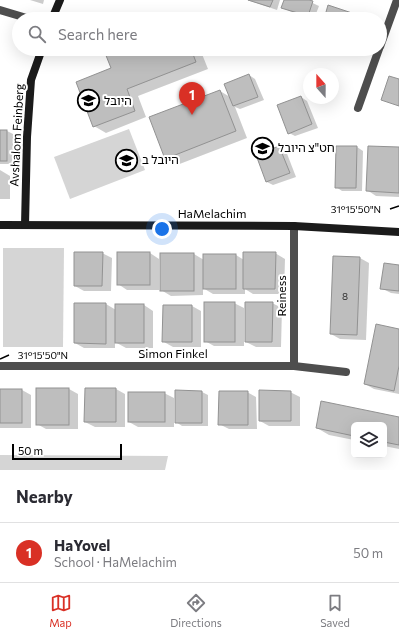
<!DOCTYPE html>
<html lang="en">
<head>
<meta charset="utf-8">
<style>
  :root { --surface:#fff; --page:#f7f7f7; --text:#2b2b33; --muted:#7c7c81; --line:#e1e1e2; --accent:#d93025 }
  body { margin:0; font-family:Commissioner,"Noto Sans Hebrew",sans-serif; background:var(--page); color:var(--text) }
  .controls { position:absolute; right:12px; bottom:12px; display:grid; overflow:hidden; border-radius:6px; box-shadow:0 4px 16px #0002 }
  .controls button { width:36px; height:36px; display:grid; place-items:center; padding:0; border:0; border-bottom:1px solid var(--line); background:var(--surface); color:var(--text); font:20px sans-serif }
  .compass { position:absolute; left:303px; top:68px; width:36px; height:36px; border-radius:50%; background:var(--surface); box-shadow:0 4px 16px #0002; rotate:339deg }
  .scale { position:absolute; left:12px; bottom:10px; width:110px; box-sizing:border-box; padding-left:4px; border:2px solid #000; border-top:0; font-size:11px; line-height:14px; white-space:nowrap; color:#000; -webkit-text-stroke:3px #fff; paint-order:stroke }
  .you { position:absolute; left:162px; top:229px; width:14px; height:14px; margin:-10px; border:3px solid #fff; border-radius:50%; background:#1a73e8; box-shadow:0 0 0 6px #1a73e833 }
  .badge { display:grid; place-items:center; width:26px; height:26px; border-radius:50%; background:var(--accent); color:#fff; font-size:13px; font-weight:700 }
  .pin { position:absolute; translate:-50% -33px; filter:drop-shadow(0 1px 2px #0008) }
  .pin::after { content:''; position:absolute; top:21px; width:14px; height:12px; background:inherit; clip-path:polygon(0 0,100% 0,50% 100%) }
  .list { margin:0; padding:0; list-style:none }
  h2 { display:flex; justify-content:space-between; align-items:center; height:52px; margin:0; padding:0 16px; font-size:17px }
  h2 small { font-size:13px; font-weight:400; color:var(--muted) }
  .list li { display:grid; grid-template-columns:26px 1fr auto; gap:12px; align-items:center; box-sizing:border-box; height:60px; padding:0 16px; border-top:1px solid var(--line) }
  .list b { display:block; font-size:15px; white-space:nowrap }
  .list p { margin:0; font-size:13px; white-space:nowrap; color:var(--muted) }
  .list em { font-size:13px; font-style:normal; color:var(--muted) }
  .icon { flex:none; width:22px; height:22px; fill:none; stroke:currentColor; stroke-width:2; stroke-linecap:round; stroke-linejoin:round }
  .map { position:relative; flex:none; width:399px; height:470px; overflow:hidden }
  .search { position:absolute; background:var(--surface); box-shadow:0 4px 16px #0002; left:12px; right:12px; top:12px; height:44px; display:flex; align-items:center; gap:10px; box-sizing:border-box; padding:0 14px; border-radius:22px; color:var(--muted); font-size:15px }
  .sheet { height:112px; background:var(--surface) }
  nav { display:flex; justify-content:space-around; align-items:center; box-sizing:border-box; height:56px; border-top:1px solid var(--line); background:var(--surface); font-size:11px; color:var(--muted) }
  nav a { display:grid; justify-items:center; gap:2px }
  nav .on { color:var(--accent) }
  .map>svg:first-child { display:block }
  .green { fill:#d5d5d5 }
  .shadow { fill:#0003 }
  .building { fill:#bebebe; stroke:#929292 }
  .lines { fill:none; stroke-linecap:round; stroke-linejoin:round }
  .street { stroke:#4e4e4e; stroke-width:8 }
  .secondary { stroke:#1b1b1b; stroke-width:8 }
  .ticks { fill:none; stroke:#000; stroke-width:1.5 }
  .labels { text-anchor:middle; stroke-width:4; stroke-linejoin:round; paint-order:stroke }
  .number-label { font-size:10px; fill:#303030 }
  .poi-label { font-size:12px; fill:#000; stroke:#fff; text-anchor:start }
  .street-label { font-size:12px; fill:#000; stroke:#fff }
  .ticks-label { font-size:10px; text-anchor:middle; fill:#000; stroke:#fff; stroke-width:4; stroke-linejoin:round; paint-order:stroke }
</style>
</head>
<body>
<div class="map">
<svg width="399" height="470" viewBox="0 0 399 470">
  <rect width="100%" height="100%" fill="#fff"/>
  <!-- green -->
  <g class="green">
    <path d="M129 129 145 170 70 199 54 157Z"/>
    <path d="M3 248H64L63 347H3Z"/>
    <path d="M0 455 168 456 165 470H0Z"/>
  </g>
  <!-- shadow -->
  <g class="shadow">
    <path d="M30 0H44L43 4Z"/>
    <path d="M247 0H280L277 10Z"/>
    <path d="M285 0H306L319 6 314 19 289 11 282 7Z"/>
    <path d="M117 49H200L208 69 138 96 146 117 106 133 94 126 113 69Z"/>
    <path d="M249 75 255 79 264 100 240 109 235 107 247 138 177 165 165 158 220 91 230 97Z"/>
    <path d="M301 97 307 101 318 128 295 136 289 133Z"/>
    <path d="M0 131H7L13 134V164H0Z"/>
    <path d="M279 147 286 151 296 177 273 185 267 182Z"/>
    <path d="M337 147H357L363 151 362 191H342L336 187Z"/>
    <path d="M399 148V197L376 196 367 190Z"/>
    <path d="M0 170 10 176V199H0Z"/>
    <path d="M102 253 112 258 111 291H84L75 286Z"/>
    <path d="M150 253 159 259V290H127L118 284Z"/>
    <path d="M275 253 285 259 284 294H253L245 289V294H213L203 288V295L171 296 161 290 194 254 204 260 236 255 244 260Z"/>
    <path d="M360 258 369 263 366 340 340 339 331 334Z"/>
    <path d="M399 266V294L391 293 381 288Z"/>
    <path d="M234 303 244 308V346H214L205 341Z"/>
    <path d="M272 303 282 308 281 347H256L246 342Z"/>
    <path d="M106 304 116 310V305H144L153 311V348H126L115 342V348H84L75 343Z"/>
    <path d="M164 306H192L201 311V347H173L164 342Z"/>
    <path d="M399 330V394L374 389 365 384Z"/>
    <path d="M69 389 78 394V429H46L37 424Z"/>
    <path d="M116 389 125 394V427H95L85 422Z"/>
    <path d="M0 390H22L31 395V428H0Z"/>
    <path d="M176 391 202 392 208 395V426H182L176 422Z"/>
    <path d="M247 392 256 397 257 429H229L219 424Z"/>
    <path d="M290 392 300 397V426H269L260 421Z"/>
    <path d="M164 393 174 398V427H138L129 422Z"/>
    <path d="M399 418V449L384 446V425H354V440L329 435 317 428Z"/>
  </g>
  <!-- building -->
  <g class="building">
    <path d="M248 0H273L270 7Z"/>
    <path d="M284 0H309L313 1 308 16 281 8Z"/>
    <path d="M328 5 367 18 366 19H324Z"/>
    <path d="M115 49H191L196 62 127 89 135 111 93 127 76 82 111 68 105 53Z"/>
    <path d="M249 74 258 97 233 106 224 84Z"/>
    <path d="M389 76 399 79V106L381 100Z"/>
    <path d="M220 90 236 131 165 159 149 117Z"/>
    <path d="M301 96 312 124 288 134 277 105Z"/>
    <rect x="0" y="130" width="7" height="31"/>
    <path d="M279 146 290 173 266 182 256 155Z"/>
    <path d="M336 146H357L356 188H335Z"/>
    <path d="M368 146 399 147V193L366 191Z"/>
    <path d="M74 252H103L102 286H74Z"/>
    <rect x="117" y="252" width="33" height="33"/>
    <path d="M243 252H276L275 289H243Z"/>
    <rect x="160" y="253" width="34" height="38"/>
    <rect x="203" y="254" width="33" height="35"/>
    <path d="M333 256 360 257 357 335 330 334Z"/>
    <path d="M384 263 399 265V291L380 289Z"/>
    <rect x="204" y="302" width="31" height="40"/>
    <path d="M245 302H273L272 342H245Z"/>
    <path d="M74 303H106V344L74 343Z"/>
    <rect x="115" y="304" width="29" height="39"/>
    <path d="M163 305H192V342H162Z"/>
    <path d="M376 324 399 329V366L394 391 364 384Z"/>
    <rect x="36" y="388" width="33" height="37"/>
    <path d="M85 388H116V422H84Z"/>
    <rect x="0" y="389" width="22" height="34"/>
    <path d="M175 390 202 391V423H175Z"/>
    <path d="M259 390 291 391V421H259Z"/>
    <path d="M219 391H248V425H218Z"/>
    <rect x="128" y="392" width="37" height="30"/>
    <path d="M321 401 399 417V445L384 442V425H354V436L316 428Z"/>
  </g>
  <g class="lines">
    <!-- street -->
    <g class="street">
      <path d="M0 10 30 19"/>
      <path d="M380 47 397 0"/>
      <path d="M358 108 379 49"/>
      <path d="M0 366H294L346 372"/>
      <path d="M294 366V226"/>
    </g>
    <!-- secondary -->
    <g class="secondary">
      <path d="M52 19 60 0"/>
      <path d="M0 225 294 226 399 232"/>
      <path d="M25 225 27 137 31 80 42 49"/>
    </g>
  </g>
  <!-- ticks -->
  <path class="ticks" d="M390 209 399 206M0 359 9 355"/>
  <!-- icons -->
  <defs>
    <symbol id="school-ring" viewBox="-11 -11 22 22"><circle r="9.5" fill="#fff" stroke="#000" stroke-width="1.5"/><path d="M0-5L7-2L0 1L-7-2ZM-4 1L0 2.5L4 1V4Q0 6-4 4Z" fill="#000"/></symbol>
  </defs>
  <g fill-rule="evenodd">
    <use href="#school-ring" x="76" y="88" width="25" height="25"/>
    <use href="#school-ring" x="250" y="136" width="25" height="25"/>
    <use href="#school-ring" x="114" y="148" width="25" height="25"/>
  </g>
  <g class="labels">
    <!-- number labels -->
    <g class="number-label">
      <text x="345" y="300">8</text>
    </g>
    <!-- poi labels -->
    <g class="poi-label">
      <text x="104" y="105">היובל</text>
      <text x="278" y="152">חט"צ היובל</text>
      <text x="142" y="164">היובל ב</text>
    </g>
    <!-- street labels -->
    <g class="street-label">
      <text transform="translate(17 135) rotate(-87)" y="4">Avshalom Feinberg</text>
      <text x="212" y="218">HaMelachim</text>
      <text transform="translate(282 296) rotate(-90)" y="4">Reiness</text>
      <text x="173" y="358">Simon Finkel</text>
    </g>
  </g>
  <g class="ticks-label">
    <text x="356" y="213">31°15'50"N</text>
    <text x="43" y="359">31°15'50"N</text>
  </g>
</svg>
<div class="controls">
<button><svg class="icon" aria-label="layers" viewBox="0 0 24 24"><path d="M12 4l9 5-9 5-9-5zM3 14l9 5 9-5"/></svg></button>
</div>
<svg class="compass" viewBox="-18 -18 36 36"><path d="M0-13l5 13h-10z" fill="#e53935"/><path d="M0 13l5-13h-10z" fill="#7c7c81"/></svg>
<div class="scale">50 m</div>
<div class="you"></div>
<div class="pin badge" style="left:192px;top:115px">1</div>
<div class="search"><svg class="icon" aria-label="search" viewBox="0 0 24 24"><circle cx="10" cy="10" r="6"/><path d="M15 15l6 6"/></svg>Search here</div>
</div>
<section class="sheet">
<h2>Nearby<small></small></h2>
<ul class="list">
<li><span class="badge">1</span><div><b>HaYovel</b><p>School · HaMelachim</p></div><em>50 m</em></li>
</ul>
</section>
<nav>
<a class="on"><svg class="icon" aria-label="map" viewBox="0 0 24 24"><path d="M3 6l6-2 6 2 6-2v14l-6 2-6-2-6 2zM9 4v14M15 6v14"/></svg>Map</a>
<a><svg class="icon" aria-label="directions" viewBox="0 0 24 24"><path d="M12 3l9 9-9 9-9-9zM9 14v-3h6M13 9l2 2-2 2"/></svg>Directions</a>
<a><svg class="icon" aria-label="saved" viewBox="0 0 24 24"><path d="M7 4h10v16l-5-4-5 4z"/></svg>Saved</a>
</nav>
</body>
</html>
